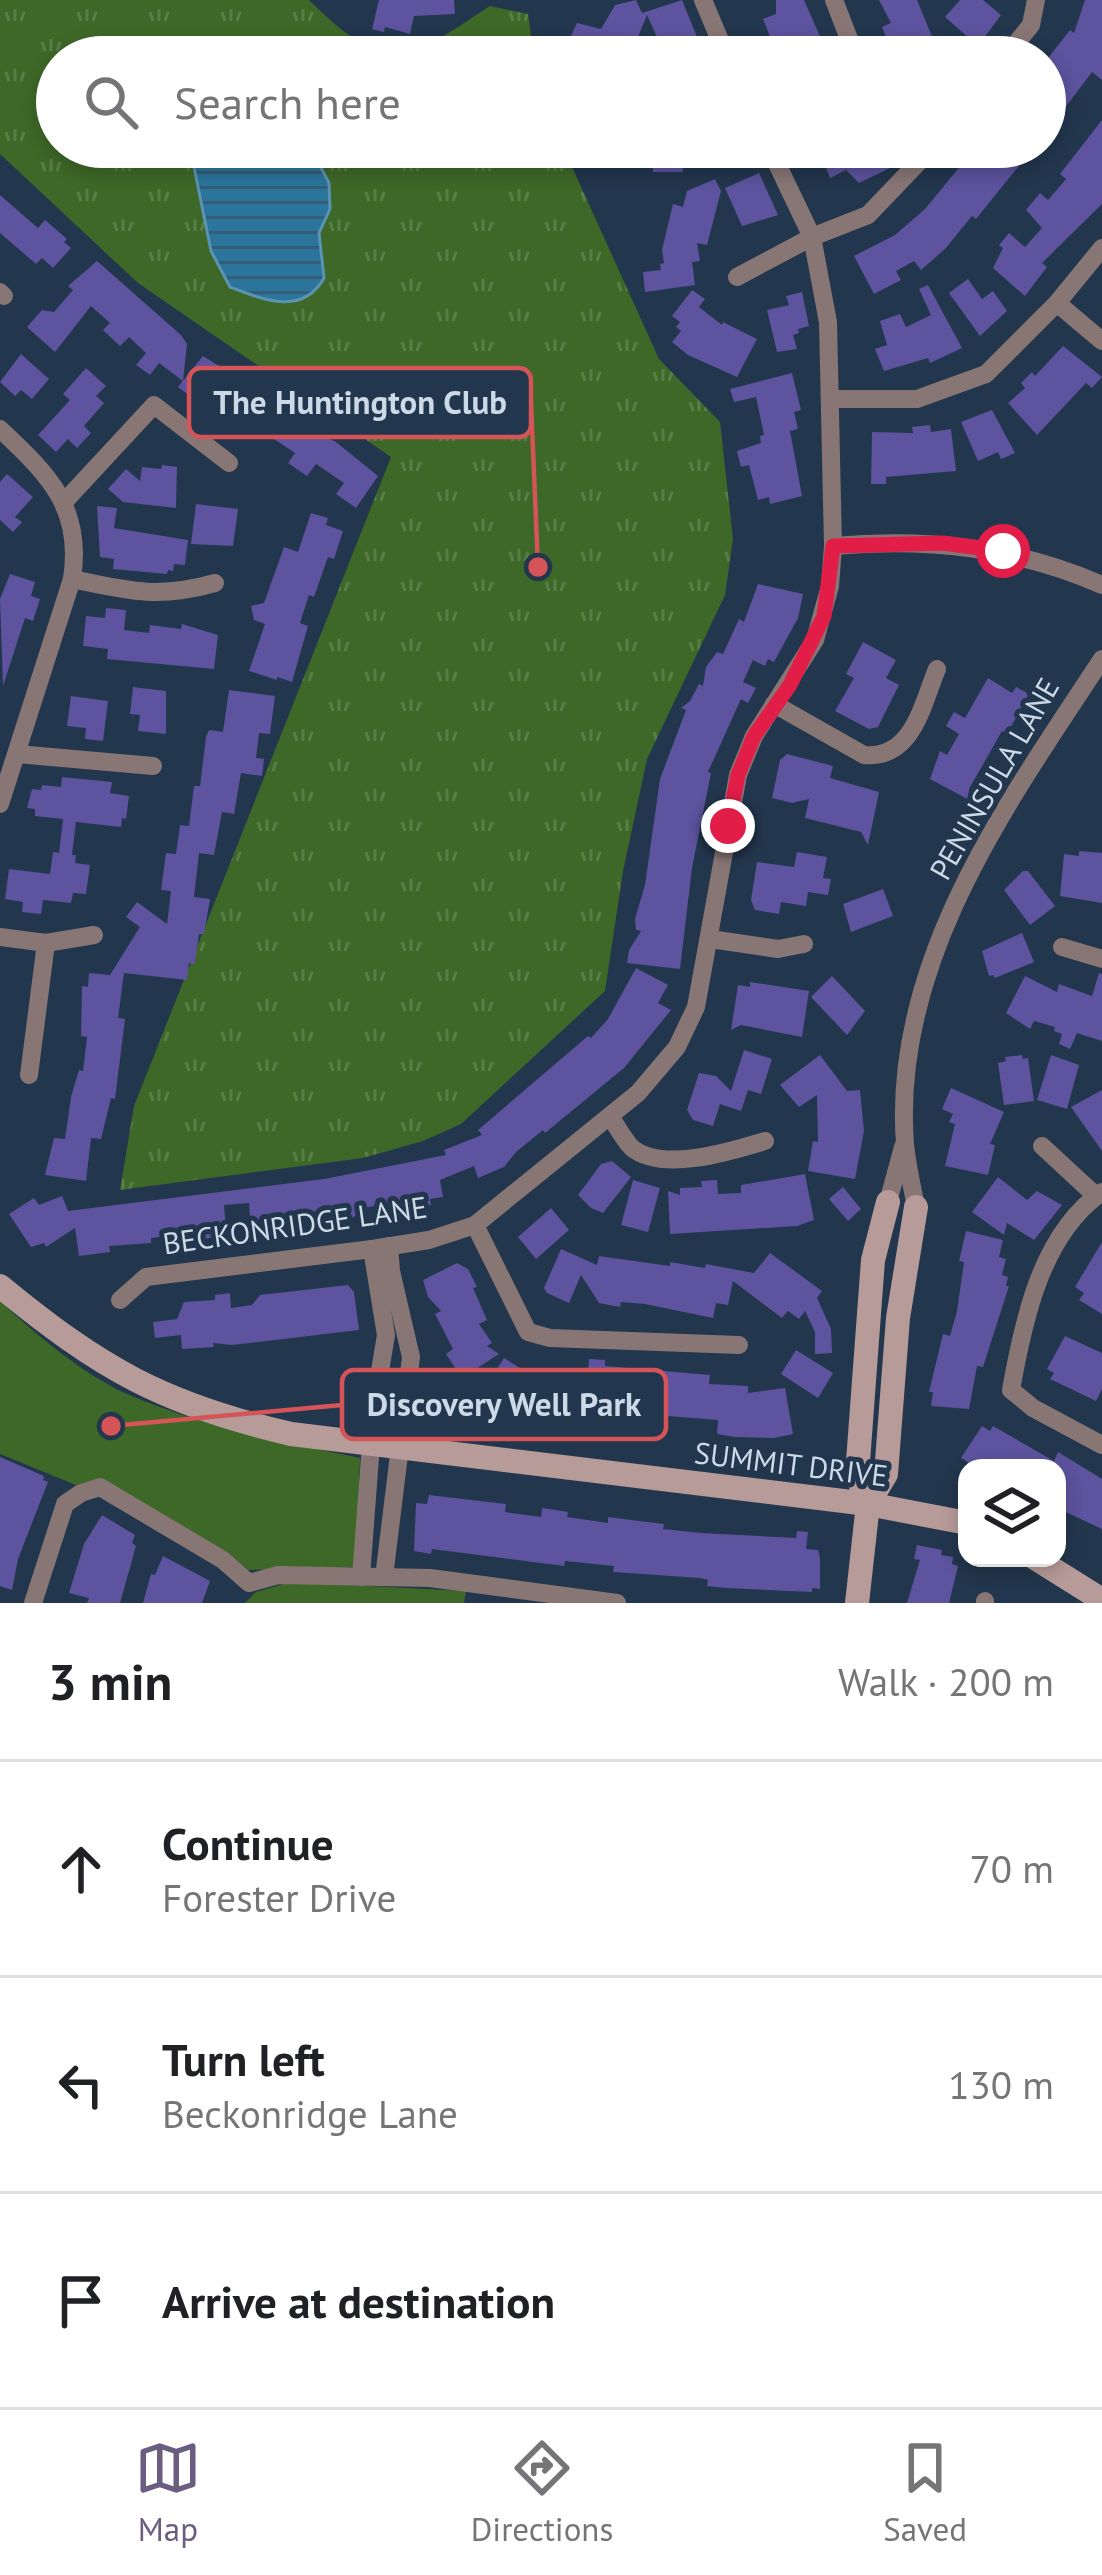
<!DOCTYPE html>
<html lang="en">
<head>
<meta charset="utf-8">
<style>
  :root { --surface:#fff; --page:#f6f6f6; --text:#202124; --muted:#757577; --line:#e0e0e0; --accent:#6a5d80 }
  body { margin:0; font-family:"PT Sans",sans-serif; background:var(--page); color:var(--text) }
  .controls { position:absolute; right:36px; bottom:36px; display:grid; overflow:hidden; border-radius:24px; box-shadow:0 6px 18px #0003 }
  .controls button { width:108px; height:108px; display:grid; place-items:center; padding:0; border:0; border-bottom:3px solid var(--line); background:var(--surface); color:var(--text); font:60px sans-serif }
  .stop { position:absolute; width:36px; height:36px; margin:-27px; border:9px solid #e11d48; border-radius:50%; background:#fff }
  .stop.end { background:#e11d48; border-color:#fff; box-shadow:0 3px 12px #0008 }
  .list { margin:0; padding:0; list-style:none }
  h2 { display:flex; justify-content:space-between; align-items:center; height:156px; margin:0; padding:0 48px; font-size:51px }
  h2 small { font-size:39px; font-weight:400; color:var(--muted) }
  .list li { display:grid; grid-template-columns:78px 1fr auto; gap:36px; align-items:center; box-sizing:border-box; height:216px; padding:0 48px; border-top:3px solid var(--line) }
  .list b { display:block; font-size:45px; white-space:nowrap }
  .list p { margin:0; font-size:39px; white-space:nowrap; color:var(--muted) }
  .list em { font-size:39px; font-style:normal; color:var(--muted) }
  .icon { flex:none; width:66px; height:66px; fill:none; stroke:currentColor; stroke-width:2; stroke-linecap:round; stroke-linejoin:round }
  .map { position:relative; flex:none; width:1102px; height:1603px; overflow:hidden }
  .search { position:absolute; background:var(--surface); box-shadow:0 6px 18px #0003; left:36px; right:36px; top:36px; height:132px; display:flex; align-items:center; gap:30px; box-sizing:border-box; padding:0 42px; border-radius:66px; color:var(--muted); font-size:45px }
  .sheet { height:804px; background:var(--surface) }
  nav { display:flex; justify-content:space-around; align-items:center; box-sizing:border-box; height:168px; border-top:3px solid var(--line); background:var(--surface); font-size:33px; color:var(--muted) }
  nav a { display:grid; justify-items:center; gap:6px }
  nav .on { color:var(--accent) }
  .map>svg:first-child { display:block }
  .grass { fill:url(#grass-tufts) }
  .park { fill:#3e6828 }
  .water { fill:url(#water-rules); stroke:#5b93b2; stroke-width:3 }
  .building { fill:#5d539e }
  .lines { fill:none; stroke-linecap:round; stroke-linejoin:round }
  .street { stroke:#887675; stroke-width:18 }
  .secondary { stroke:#b79b99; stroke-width:24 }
  .route { stroke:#e11d48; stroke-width:15 }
  .labels { text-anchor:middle; stroke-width:10; stroke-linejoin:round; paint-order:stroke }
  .street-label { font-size:30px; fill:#ccd9e7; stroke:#22364d }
  .leader { fill:none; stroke:#d45458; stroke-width:4.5 }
  .callout-dot { fill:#d45458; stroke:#22364d; stroke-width:4.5 }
  .callout { fill:#22364d; stroke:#d45458; stroke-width:4.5 }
  .callout-label { font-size:33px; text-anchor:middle; font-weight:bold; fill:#ccd9e7 }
</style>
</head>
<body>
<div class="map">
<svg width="1102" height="1603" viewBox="0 0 1102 1603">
  <defs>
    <pattern id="grass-tufts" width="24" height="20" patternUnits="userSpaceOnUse" patternTransform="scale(3)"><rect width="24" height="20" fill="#3e6828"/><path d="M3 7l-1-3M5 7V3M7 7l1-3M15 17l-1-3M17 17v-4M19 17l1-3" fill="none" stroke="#597d47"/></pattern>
    <pattern id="water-rules" width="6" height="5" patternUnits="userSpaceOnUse" patternTransform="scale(3)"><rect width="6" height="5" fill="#2b759c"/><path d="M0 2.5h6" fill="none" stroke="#335e75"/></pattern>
  </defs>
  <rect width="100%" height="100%" fill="#22364d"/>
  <!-- grass -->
  <path class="grass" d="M0 0H309C388 78 405 62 490 6L528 14 534 57H57V147H563L659 359 720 422 733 539 725 595 647 759 623 871 605 991 461 1124 423 1141 363 1158 120 1190 134 1106 391 457 138 283 0 154Z"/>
  <!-- park -->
  <g class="park">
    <path d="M0 1301C34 1333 84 1375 127 1394 202 1426 281 1442 360 1458L356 1567 248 1570 230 1554 102 1478 76 1485 0 1454Z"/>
    <path d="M290 1582 466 1591 464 1603H245L256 1592Z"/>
  </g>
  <!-- water -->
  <path class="water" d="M190 147H310L329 183 330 209 319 233 324 278C303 316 264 300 230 287L211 251Z"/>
  <!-- building -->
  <g class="building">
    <path d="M379 0H454L455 14 414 16 410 34 385 27 384 32 372 29Z"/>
    <path d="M636 0 642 13 682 0 697 37 672 48 670 43 661 46 647 15 635 44 628 41 620 57 570 38 577 23 601 29 615 5Z"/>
    <path d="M776 0H804L829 57H786L784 51 777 54 763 19 776 14Z"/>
    <path d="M879 0H917L936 46 951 57 893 54 882 27 891 23Z"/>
    <path d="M960 0H983L1001 15 978 46 945 17Z"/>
    <path d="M1085 0H1102V80L1092 72 1055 121 1045 113V62L1070 30 1074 33Z"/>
    <path d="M1102 120V204L1042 263 1047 267 1025 296 993 268 1003 248 999 245 1009 233 1025 247 1042 228 1026 210 1040 193 1048 200 1066 179 1060 174Z"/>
    <path d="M652 147H739L740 148 706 161H682L683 172H653Z"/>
    <path d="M818 147H869L874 158 883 154 890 168 859 183 846 170 830 178Z"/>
    <path d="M976 147H1029L1019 160 1022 162 976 219 972 216 945 249 921 270 914 261 896 271 901 280 874 294 854 256 895 235 925 209Z"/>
    <path d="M759 173 778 215 742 226 725 188Z"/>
    <path d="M715 179 721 191 707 245 697 243 700 261 692 262 695 285 645 292 643 272 661 270 660 264 664 263 662 250 673 204 683 207 687 191Z"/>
    <path d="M0 195 38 228 45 220 67 239 64 242 71 248 53 268 42 258 36 264 0 233Z"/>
    <path d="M97 261 181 335 187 344 183 381 159 363 150 375 136 365 146 353 129 337 120 346 103 330 110 323 91 306 55 352 27 327 42 310 54 312 73 290 68 286Z"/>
    <path d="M968 279 982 299 993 291 1007 311 980 336 949 293Z"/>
    <path d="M928 285 962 348 930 363 928 358 884 371 875 349 887 345 880 321 900 314 906 327 931 315 919 289Z"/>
    <path d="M692 290 705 299 699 307 722 325 723 322 757 339 737 377 688 355 672 342 681 331 676 327 680 322 672 316Z"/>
    <path d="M802 292 809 326 798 329 799 333 793 335 797 349 777 352 767 310 789 305 786 296Z"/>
    <path d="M1063 346 1102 377 1092 388 1086 383 1037 435 1008 403 1025 388 1021 383 1032 372 1035 376Z"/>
    <path d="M21 354 49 379 32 399 21 390 15 396 0 382Z"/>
    <path d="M203 356 227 371 231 400 245 380 284 406 288 400 314 418 307 428 336 442 378 476 356 508 336 494 344 483 316 464 307 476 288 463 295 453 256 427 251 435 233 423 239 413 218 399 215 402 207 396 202 403 197 401 178 387Z"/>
    <path d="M86 368 106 386 96 396 104 403 84 426 91 433 77 448 68 439 56 452 38 435 70 400 63 394Z"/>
    <path d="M792 373 801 410 794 412 798 429 790 431 802 496 770 504 769 497 758 500 749 465 741 467 737 451 761 443 760 436 764 435 756 397 734 402 730 389Z"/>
    <path d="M992 410 1015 453 1001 459 998 452 978 461 961 422Z"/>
    <path d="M930 425 931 432 951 429 956 471 886 477V484H871L872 432 913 433 912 427Z"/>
    <path d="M162 465 177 467 176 508 123 502 108 489 126 469 140 481 142 467 161 469Z"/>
    <path d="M7 474 33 497 15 517 22 522 13 532 0 520V482Z"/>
    <path d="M196 504 238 509 233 546 191 544Z"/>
    <path d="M97 506 117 508 114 528 188 540 185 565 174 564 173 571 168 570 167 574 113 569 114 559 100 557Z"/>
    <path d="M311 513 328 518 326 525 343 531 334 559 328 557 314 597 309 595 300 623 308 626 292 682 277 677V680L249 671 265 624 254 620 251 606 264 603 284 547 298 552Z"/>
    <path d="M10 574 35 582 31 596 40 599 33 621 25 618 3 686 0 599Z"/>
    <path d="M758 584 803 594 798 618 774 662 768 659 765 666 753 660 743 682 756 688 748 703 741 699 708 772 711 773 692 868 680 969 627 963 629 950 641 931 636 930 635 919 645 885 660 779 686 710 681 708 690 701 699 684 703 686 706 667 717 652 723 654 739 619 744 622Z"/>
    <path d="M106 608 126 610 124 630 149 633 150 625 181 629 182 624 218 635 214 669 107 659 108 649 83 646 86 616 105 618Z"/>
    <path d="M863 642 896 660 886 678 899 685 878 727 869 729 835 711 854 678 846 674Z"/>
    <path d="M988 678 1012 693 1016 687 1029 694 1007 734 1002 731 969 789 971 801 930 779 940 751 947 755 959 734 946 726 954 712 965 718Z"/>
    <path d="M133 687 166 691V734L138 731 140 715 130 714Z"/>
    <path d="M229 690 275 696 270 734 259 733 256 758 264 759 262 776 241 773 234 814 222 812 214 855 199 853 194 897 210 899 204 934H199L195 964 189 963 187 980 124 973 118 1018 125 1019 115 1099 111 1098 101 1139 91 1138 86 1181 45 1175 54 1138 65 1139 71 1097 79 1070 83 1071 87 1037 81 1036 82 986 88 987 89 973 110 975 140 927 126 917 137 902 167 924 171 891 161 890 166 853 176 854 180 825 189 826 194 786H200L206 737 209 730 223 732Z"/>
    <path d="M71 696 108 701 103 741 85 739 86 728 67 726Z"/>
    <path d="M787 754 833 766 830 778 879 792 868 845 861 832 805 818 809 799 792 803 772 798 780 760Z"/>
    <path d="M62 777 112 782 110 793 129 796 126 819 122 818 121 827 76 822 72 855H76L75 863 90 865 86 894 73 893 71 903 43 900 41 914 22 912 23 902 5 899 9 869 50 874 53 852 59 853 63 819 35 816V809L27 808 32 789 41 790 42 785 61 787Z"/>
    <path d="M1079 851 1102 853V903L1060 896 1064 854 1079 856Z"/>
    <path d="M797 852 827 857 823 878 831 879 828 895 808 892 806 906 781 902 779 914 755 910 751 900 757 862 794 867Z"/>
    <path d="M1023 871H1028L1055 906 1030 925 1004 890Z"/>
    <path d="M883 889 893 916 851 932 843 904Z"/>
    <path d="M1022 933 1034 962 995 978 993 975 989 976 982 951Z"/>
    <path d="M636 968 668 985 658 1003 671 1010 624 1068 545 1133 543 1130 516 1152 504 1167 478 1178 474 1166 440 1180 443 1197 430 1199 431 1205 410 1208 412 1216 394 1220 390 1203 364 1208 365 1212 346 1220 323 1224 324 1232 308 1234 305 1219 279 1223V1230L251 1231 249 1203 224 1205 226 1230 216 1231 217 1237 194 1240 195 1246 177 1248 176 1235 151 1238V1243L109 1246 110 1252 79 1256 75 1228 46 1247 44 1243 31 1247 9 1214 34 1198 39 1205 62 1196 68 1211 324 1179 446 1155 444 1150 482 1135 478 1130 588 1036 591 1038 608 1019Z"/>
    <path d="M1099 973 1102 974V1041L1077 1033 1070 1049 1059 1044 1062 1034 1054 1031 1055 1027 1034 1021 1030 1029 1006 1013 1025 976 1057 992 1059 984 1092 996Z"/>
    <path d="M832 976 865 1011 847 1035 811 997Z"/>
    <path d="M750 982 809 991 802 1037 741 1025 731 1030 738 985 750 987Z"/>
    <path d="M744 1050 772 1059 761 1094 748 1090 741 1111 720 1104 713 1126 693 1120 687 1110 699 1073 716 1076 731 1091Z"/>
    <path d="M820 1055 847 1091 860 1090 864 1131 855 1179 808 1171 813 1141 818 1142 817 1095 799 1107 780 1085Z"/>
    <path d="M1022 1055 1023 1059 1028 1058 1034 1101 1004 1105 998 1063 1006 1061 1005 1057Z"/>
    <path d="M1051 1055 1079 1065 1067 1109 1037 1100Z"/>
    <path d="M951 1088 1004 1112 990 1144 995 1145 988 1175 945 1166 955 1124 949 1122 953 1114 942 1109Z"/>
    <path d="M1102 1090V1151L1071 1107Z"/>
    <path d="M612 1161 631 1177 603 1213 591 1208 578 1195 601 1164Z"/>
    <path d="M805 1174 814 1220 797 1226 670 1234 668 1191 680 1195V1188L702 1187 701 1181 717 1180 718 1194 741 1193V1185Z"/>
    <path d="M998 1177 1027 1200 1037 1191 1062 1205 1034 1240 1007 1223 1004 1235 972 1212Z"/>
    <path d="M633 1180 660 1188 648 1232 621 1225Z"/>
    <path d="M843 1187 861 1209 848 1221 829 1199Z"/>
    <path d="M551 1208 569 1230 536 1259 518 1237Z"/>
    <path d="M966 1231 1003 1240 999 1257 1006 1259 1002 1275 1008 1277 1006 1286H1009L983 1367 977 1366 969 1409 931 1406 933 1392H929L943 1334 950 1336 957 1311 964 1262 959 1261Z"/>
    <path d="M1102 1242V1314L1079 1300 1084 1293 1075 1287Z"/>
    <path d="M561 1249 597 1265 599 1256 670 1266V1262L705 1268 706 1264 754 1273 770 1253 822 1291 817 1298 831 1329 832 1353 815 1354V1332L805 1311 799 1319 788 1311 782 1318 733 1281 728 1305 716 1303 713 1318 645 1304 621 1302 620 1307 599 1303 581 1275 569 1303 547 1293 544 1288Z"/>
    <path d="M457 1263 468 1269 477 1287 473 1288 487 1320 479 1324 492 1343 487 1346 499 1354 462 1378 446 1354 453 1349 435 1314 441 1311 428 1297 423 1280Z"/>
    <path d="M348 1285 354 1292 359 1330 232 1345 213 1343 214 1347 182 1349 181 1335 155 1338 153 1322 177 1319 184 1302 215 1300V1295L230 1293 231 1308 252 1305 260 1295Z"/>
    <path d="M1065 1336 1102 1353V1389L1096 1401 1050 1379 1054 1373 1047 1369Z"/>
    <path d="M796 1350 833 1373 818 1398 781 1374Z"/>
    <path d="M504 1358 526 1372 588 1374 589 1359 605 1360V1366L710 1375 709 1384 748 1386V1393L785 1388 793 1434 774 1438 735 1437 717 1434 718 1420 618 1412 613 1415 610 1412 563 1408 562 1417 542 1415 533 1421 536 1390 508 1406 504 1413 479 1396Z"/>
    <path d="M982 1426 990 1431 993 1426 1054 1461 1058 1452 1102 1479V1529L1057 1508V1468H965L968 1462 961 1458Z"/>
    <path d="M0 1457 44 1476 43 1480 48 1482 18 1559 12 1590 0 1586Z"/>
    <path d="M429 1495 506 1504 505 1512 541 1517 542 1508 568 1512 567 1517 608 1523V1517L639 1521 664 1524 663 1529 701 1533 796 1538 797 1531 808 1532 806 1549 818 1550 820 1558V1589L812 1588V1592L726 1588 707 1586 708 1580 700 1578 613 1572 614 1566 565 1561 564 1566 432 1549 431 1554 414 1551 416 1503 427 1504Z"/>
    <path d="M102 1515 135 1535 132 1543 136 1546 120 1603H87L89 1598 69 1593 84 1544Z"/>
    <path d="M917 1545 942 1550 941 1555 953 1557 952 1564 958 1566 949 1603H907L920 1560 914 1559Z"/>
    <path d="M163 1556 210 1581 202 1603H143L151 1574 155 1575Z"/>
  </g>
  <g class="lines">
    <!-- street -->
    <g class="street">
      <path d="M703 0 727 57"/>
      <path d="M834 0 856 57"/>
      <path d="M1005 57 1031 25 1036 0"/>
      <path d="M737 277 812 237 868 215 933 147"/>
      <path d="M0 292 4 296"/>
      <path d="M1057 303 1102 341"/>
      <path d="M830 399H917L986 374 1057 303 1102 248"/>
      <path d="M0 429C49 475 83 508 72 579L0 804"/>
      <path d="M65 501 154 405 229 463"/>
      <path d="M833 546C928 538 1015 547 1102 585"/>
      <path d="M72 579C129 591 158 599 215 583"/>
      <path d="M774 704 864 755C913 759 922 705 937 669"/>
      <path d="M17 754 153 766"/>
      <path d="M0 937 46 943 94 935"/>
      <path d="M710 939 778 949 804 944"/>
      <path d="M1062 947 1102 959"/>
      <path d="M29 1075 46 943"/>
      <path d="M610 1116C616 1125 624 1140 632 1148 663 1173 732 1151 765 1141"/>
      <path d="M1042 1146 1096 1196"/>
      <path d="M1102 1192C1041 1234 1023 1322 1011 1390L1033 1408 1102 1445"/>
      <path d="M888 1202 903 1147"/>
      <path d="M916 1207C912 1186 907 1165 905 1144 891 962 1008 802 1102 659"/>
      <path d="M475 1225 528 1332 550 1338 739 1345"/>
      <path d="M120 1300 146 1277 372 1249 429 1240 475 1225 638 1093 677 1047 696 1007 738 775 754 736 815 640 830 586 833 546 828 322 812 237 769 147"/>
      <path d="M361 1577 371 1444 382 1388 380 1371 386 1335 372 1249"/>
      <path d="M384 1577 411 1357 391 1271 389 1246"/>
      <path d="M33 1603 65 1504 81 1493 100 1487 223 1560 249 1583 278 1575 430 1578 617 1603"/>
      <path d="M985 1603V1601"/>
    </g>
    <!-- secondary -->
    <g class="secondary">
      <path d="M0 1286C101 1369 163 1404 291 1434L868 1504 967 1523"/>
      <path d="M868 1504 857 1475 873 1260 888 1202"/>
      <path d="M1035 1558 1102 1600"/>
      <path d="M857 1603 868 1504 886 1474 898 1318 916 1207"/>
    </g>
  </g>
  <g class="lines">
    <!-- route -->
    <path class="route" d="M728 826 738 775 754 736 790 685 824 616 833 546 943 543 1003 551"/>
  </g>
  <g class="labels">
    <!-- street labels -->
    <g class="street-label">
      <text transform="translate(995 779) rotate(-60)" y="10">PENINSULA LANE</text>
      <text transform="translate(295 1226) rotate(-8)" y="10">BECKONRIDGE LANE</text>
      <text transform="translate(791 1465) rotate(7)" y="10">SUMMIT DRIVE</text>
    </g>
  </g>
  <!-- callouts -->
  <path class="leader" d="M538 567L531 403M111 1426L342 1405"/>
  <g class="callout-dot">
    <circle cx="538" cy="567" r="12"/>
    <circle cx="111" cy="1426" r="12"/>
  </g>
  <g class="callout">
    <rect x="189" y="368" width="342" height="69" rx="12"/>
    <rect x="342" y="1370" width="324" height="69" rx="12"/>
  </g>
  <g class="callout-label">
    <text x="360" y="414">The Huntington Club</text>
    <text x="504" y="1416">Discovery Well Park</text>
  </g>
</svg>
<div class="controls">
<button><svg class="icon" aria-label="layers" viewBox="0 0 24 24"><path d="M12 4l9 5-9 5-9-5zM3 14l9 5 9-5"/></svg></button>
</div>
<div class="stop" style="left:1003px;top:551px"></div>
<div class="stop end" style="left:728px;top:826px"></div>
<div class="search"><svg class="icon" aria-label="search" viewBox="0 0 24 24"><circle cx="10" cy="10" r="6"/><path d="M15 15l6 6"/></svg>Search here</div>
</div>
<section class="sheet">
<h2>3 min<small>Walk · 200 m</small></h2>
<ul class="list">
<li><svg class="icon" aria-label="ahead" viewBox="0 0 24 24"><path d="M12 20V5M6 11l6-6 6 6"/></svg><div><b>Continue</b><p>Forester Drive</p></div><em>70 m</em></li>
<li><svg class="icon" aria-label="left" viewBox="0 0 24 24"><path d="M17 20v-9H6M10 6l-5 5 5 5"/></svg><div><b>Turn left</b><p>Beckonridge Lane</p></div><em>130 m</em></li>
<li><svg class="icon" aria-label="arrive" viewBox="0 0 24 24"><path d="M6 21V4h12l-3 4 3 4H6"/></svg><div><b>Arrive at destination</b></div></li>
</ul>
</section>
<nav>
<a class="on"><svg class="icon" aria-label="map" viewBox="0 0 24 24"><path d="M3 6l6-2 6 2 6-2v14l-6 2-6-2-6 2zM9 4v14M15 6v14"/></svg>Map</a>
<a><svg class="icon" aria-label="directions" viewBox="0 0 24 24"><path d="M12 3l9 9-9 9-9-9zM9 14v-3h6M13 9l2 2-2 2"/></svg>Directions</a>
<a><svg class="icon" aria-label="saved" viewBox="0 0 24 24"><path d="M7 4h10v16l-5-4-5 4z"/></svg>Saved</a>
</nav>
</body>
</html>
